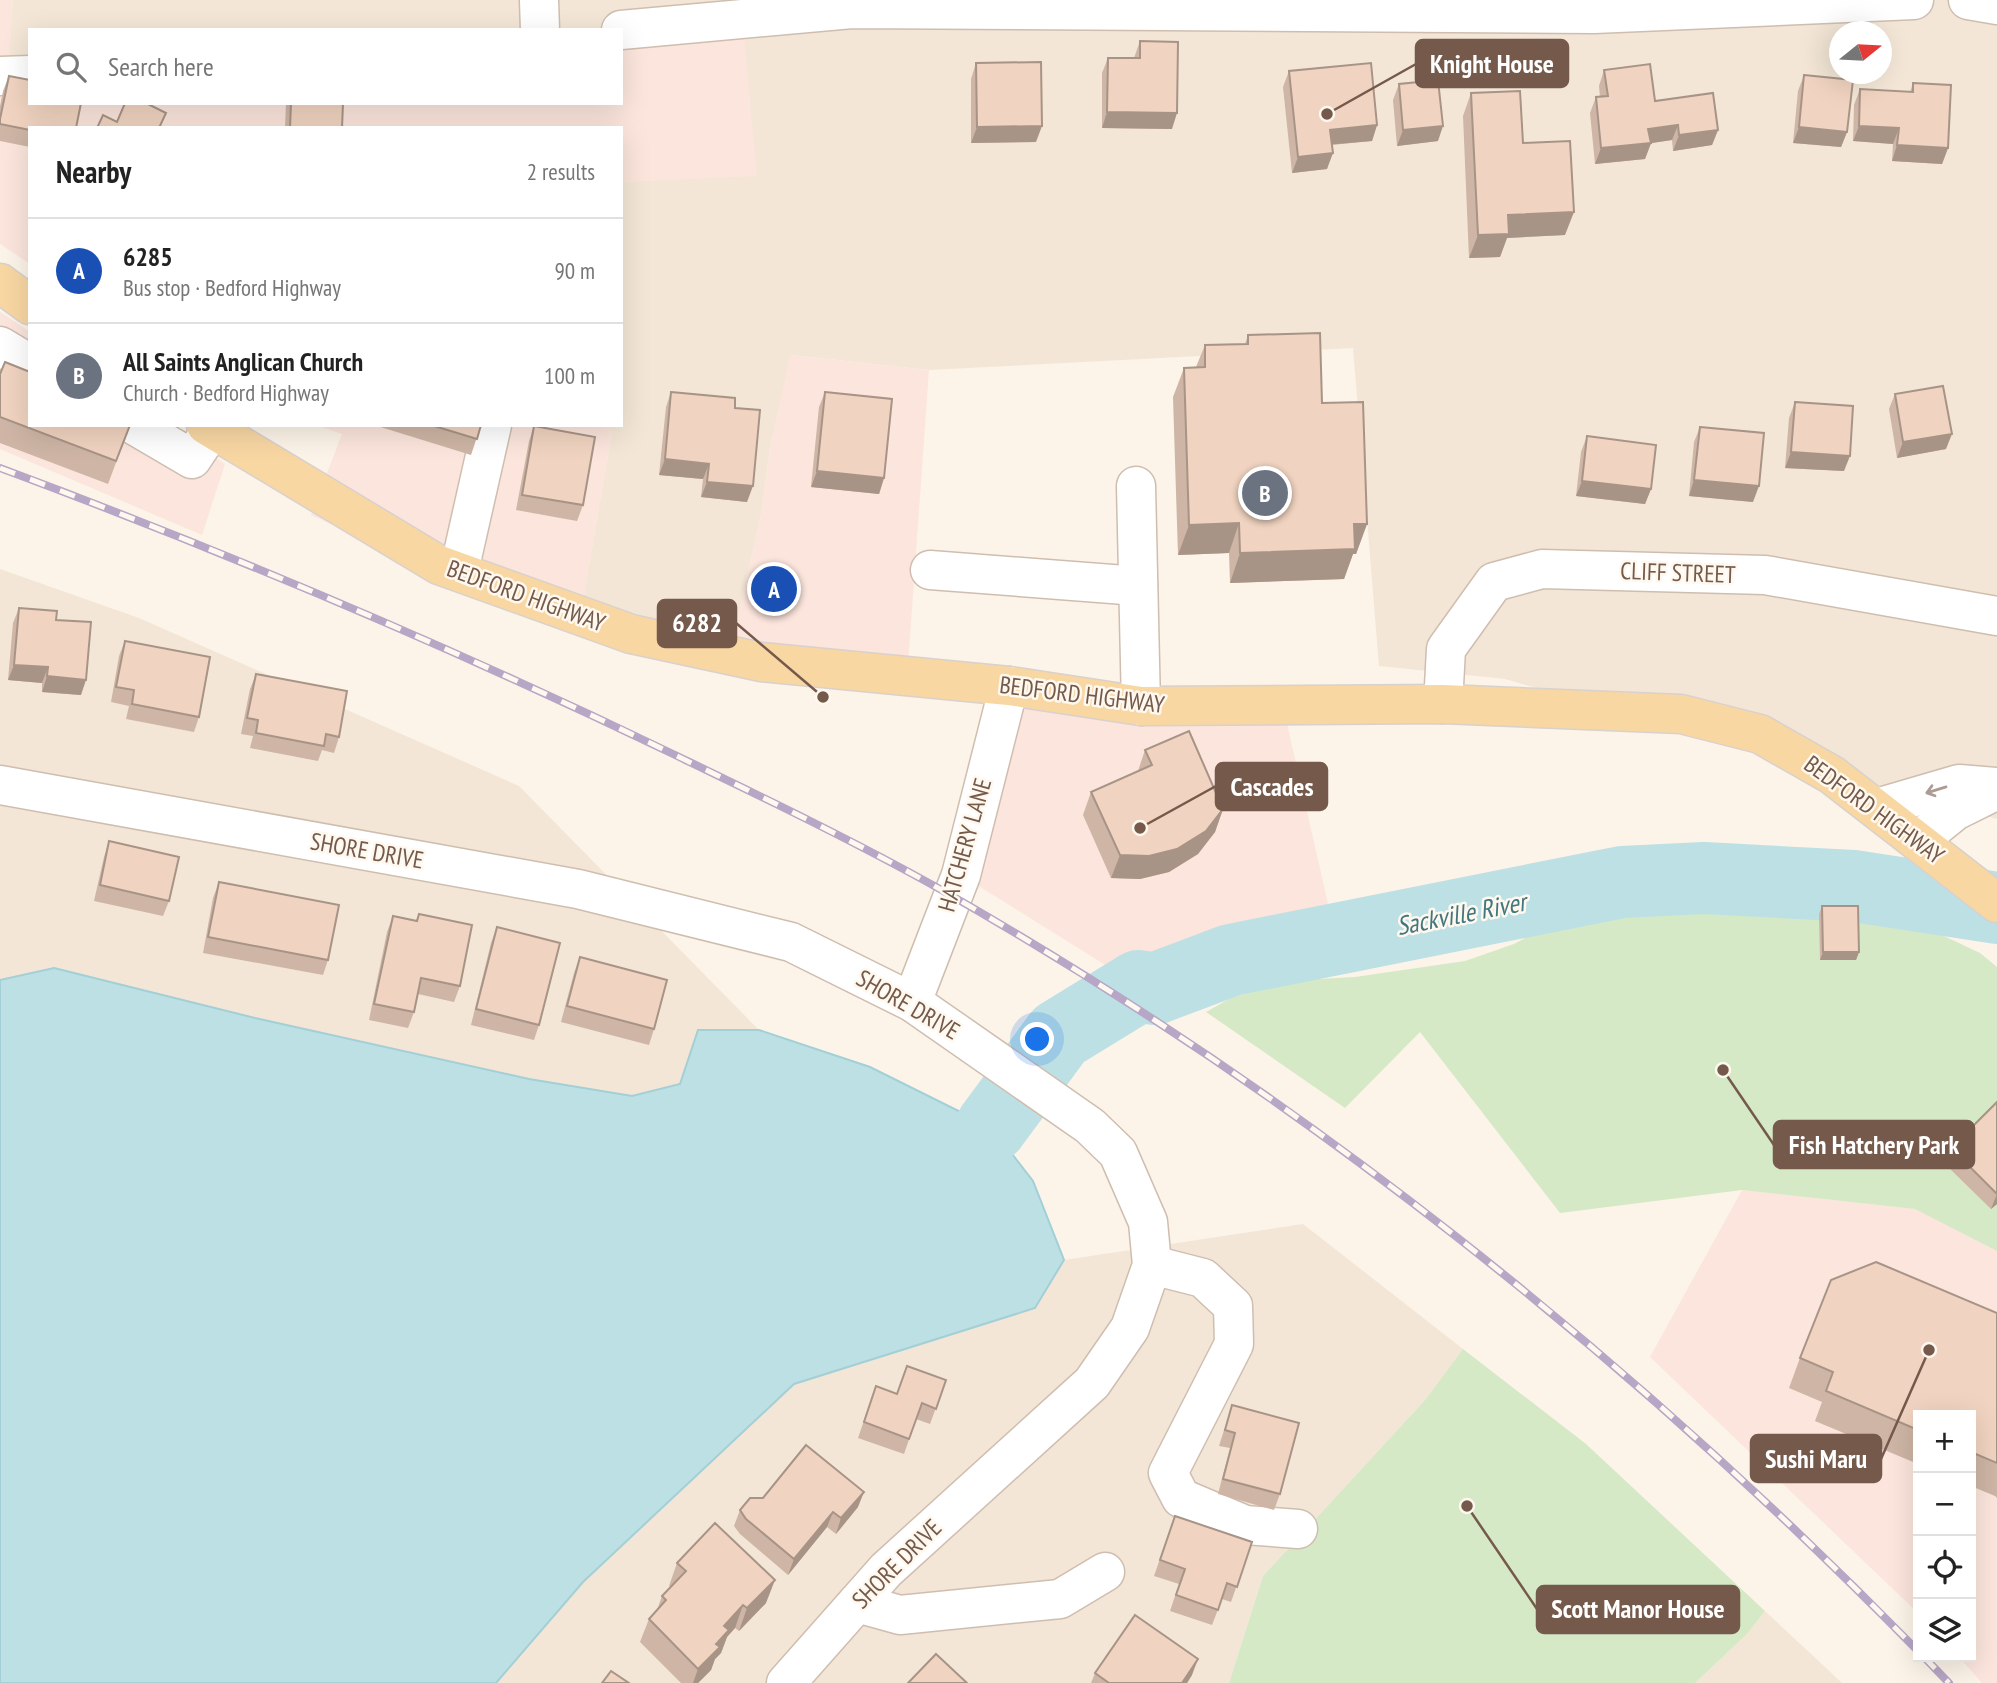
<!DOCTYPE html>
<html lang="en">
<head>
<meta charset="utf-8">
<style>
  :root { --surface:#fff; --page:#f2f2f2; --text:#222; --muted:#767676; --line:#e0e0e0; --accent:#e17052 }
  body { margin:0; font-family:"PT Sans Narrow",sans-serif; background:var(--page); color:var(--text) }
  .controls { position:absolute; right:21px; bottom:21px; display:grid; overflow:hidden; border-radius:0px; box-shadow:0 7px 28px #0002 }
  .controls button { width:63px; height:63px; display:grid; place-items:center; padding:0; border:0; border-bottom:2px solid var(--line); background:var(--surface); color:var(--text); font:35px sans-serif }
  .compass { position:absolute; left:1829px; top:21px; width:63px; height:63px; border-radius:50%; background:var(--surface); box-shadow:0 7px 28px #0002; rotate:72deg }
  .you { position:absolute; left:1038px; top:1040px; width:24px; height:24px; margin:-18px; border:5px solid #fff; border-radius:50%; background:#1a73e8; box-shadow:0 0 0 10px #1a73e833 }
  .badge { display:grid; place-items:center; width:46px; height:46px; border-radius:50%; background:var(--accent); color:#fff; font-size:23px; font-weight:700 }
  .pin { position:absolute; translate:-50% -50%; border:4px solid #fff; box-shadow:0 2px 7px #0006 }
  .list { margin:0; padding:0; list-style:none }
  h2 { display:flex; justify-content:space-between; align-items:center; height:91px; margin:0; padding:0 28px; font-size:30px }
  h2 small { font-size:23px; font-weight:400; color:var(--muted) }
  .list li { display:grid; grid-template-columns:46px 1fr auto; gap:21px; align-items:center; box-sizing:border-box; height:105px; padding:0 28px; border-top:2px solid var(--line) }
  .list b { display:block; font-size:26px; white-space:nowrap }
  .list p { margin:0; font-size:23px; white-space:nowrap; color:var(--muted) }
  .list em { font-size:23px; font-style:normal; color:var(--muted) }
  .icon { flex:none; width:38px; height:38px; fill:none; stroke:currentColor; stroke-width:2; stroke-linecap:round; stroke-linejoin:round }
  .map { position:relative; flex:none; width:1997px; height:1683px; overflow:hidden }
  .search { position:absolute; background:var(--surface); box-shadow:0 7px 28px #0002; left:28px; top:28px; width:595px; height:77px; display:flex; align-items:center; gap:18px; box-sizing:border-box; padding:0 24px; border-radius:0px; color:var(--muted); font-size:26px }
  .panel { position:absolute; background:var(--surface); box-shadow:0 7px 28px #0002; left:28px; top:126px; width:595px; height:301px; border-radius:0px }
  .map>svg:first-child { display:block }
  .residential { fill:#f3e6d6; fill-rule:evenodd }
  .commercial { fill:#fbe5dc }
  .green { fill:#d5e9c6 }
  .water { fill:#bde0e5; stroke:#a3cfd6; stroke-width:2 }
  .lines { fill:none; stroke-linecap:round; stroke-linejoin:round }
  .river { stroke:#bde0e5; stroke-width:72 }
  .minor-casing { stroke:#cfbeb0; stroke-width:41 }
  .major-casing { stroke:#d8d1cd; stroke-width:41 }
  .minor { stroke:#fff; stroke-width:38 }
  .major { stroke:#f8d7a3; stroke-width:38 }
  .rail-casing { stroke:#b7a6c6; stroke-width:8 }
  .rail { stroke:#fef8ee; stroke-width:5; stroke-dasharray:16; stroke-linecap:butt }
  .wall { fill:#ceb5a5 }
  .shaded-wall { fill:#a89486 }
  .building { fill:#f0d3c0; stroke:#a89486; stroke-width:2 }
  .oneway { stroke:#ac9c94 }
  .labels { text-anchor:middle; stroke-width:5; stroke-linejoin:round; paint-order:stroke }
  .street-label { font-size:24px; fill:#755a4c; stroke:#fef8ee }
  .water-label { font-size:26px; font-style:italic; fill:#437780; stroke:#fef8ee }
  .leader { fill:none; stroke:#755a4c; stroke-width:2.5 }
  .callout-dot { fill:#755a4c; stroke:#fef8ee; stroke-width:2.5 }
  .callout { fill:#755a4c; stroke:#755a4c; stroke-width:2.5 }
  .callout-label { font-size:26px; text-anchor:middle; font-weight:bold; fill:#fff }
</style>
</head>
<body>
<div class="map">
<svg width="1997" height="1683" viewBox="0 0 1997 1683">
  <rect width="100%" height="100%" fill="#fcf4e8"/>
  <!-- residential -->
  <g class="residential">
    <path d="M13 0H1997V819L1505 679 1379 666 1353 348 929 370 791 355 770 448 761 515 728 661 577 636 613 425H621V182L757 175 621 30H30V103H82L5 114ZM1840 32H1882V74H1840Z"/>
    <path d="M0 569 139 618 519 786 759 1030H698L680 1084 632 1096 529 1079 255 1018 54 968 0 980Z"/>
    <path d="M1303 1224 1463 1349 1425 1400 1263 1576 1229 1683H496L583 1582 794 1384 1035 1308 1064 1260Z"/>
    <path d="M1765 1611 1825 1667 1842 1683H1695L1747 1634Z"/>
  </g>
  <!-- commercial -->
  <g class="commercial">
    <path d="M0 0H13L6 114 82 103H621V43L744 34 757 176 621 182V128H30V264L0 244Z"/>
    <path d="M0 312 30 332V425H168L225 464 202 535 0 449Z"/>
    <path d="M790 355 929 370 907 679 728 661 761 515 770 448Z"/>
    <path d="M316 425H613L577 636 311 515 342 434Z"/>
    <path d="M1009 686 1283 706 1336 939 1231 960 1154 989 1139 986 961 875Z"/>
    <path d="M1742 1190 1916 1209 1997 1251V1683H1982L1959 1657H1971V1415H1918V1613L1650 1357Z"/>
  </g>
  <!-- green -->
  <g class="green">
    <path d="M1718 875 1724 887 1737 890 1876 904 1980 953 1997 967V1251L1915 1209 1742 1190 1560 1213 1420 1032 1345 1108 1206 1012 1231 998 1281 981 1355 977 1465 961 1514 944 1576 910 1617 894 1668 879 1699 883Z"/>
    <path d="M1463 1349 1586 1444 1765 1611 1747 1634 1695 1683H1229L1263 1576 1425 1400Z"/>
  </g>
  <!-- water -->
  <path class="water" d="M54 968 255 1018 529 1079 632 1096 680 1084 698 1030H759L870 1067 991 1127 1033 1181 1064 1260 1035 1308 794 1384 583 1582 496 1683H0V980Z"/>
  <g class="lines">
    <!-- river -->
    <path class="river" d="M991 1127 1059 1035 1139 986 1154 989 1231 960 1622 882 1704 878 1854 886 1997 908"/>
    <defs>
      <g id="minor">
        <path d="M539 0 540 30"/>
        <path d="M1968 0 1997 5"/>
        <path d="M621 30 852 9 1594 14 1914 0"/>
        <path d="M0 76 30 75"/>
        <path d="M0 346 30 364"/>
        <path d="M134 425 192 459 212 429"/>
        <path d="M1136 486 1141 706"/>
        <path d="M930 570 1138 586"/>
        <path d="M459 571 492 425"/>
        <path d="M1443 704 1446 649 1494 582 1542 569 1765 575 1997 616"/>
        <path d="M0 785 578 889 791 942 912 1002 1090 1126 1118 1153 1148 1222 1152 1265 1130 1328 1092 1383 886 1570 786 1683"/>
        <path d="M1877 808 1959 784 1997 787"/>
        <path d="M1919 840 1955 811 1997 790"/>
        <path d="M912 1002 961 875 1009 686"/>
        <path d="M1152 1265 1203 1278 1233 1306 1234 1344 1168 1473 1181 1498 1245 1525 1298 1529"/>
        <path d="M857 1603 900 1615 1060 1599 1105 1572"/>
      </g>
      <g id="major">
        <path d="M0 283 30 305"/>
        <path d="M206 425 439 565 631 634 761 662 1009 686 1141 706 1443 704 1681 714 1760 734 1832 775 1997 903"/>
      </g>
    </defs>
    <!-- minor casing -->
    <use href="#minor" class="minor-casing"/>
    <!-- major casing -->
    <use href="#major" class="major-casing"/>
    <!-- minor -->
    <use href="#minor" class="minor"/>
    <!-- major -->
    <use href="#major" class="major"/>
    <defs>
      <g id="rail">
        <path d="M0 468C229 553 453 648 673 754 762 797 852 840 938 888 1298 1092 1629 1356 1918 1651"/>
        <path d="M1924 1657 1949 1683"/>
      </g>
    </defs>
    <!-- rail casing -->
    <use href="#rail" class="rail-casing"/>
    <!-- rail -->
    <use href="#rail" class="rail"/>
  </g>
  <!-- wall -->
  <g class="wall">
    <path d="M1140 41 1172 129 1102 128V73L1108 58H1134Z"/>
    <path d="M976 63 1036 142 971 143V79Z"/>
    <path d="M1604 70 1655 101 1718 130 1712 145 1673 151 1672 140 1651 143 1645 159 1595 164 1590 113 1596 97H1600L1599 86Z"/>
    <path d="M1289 71 1377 125 1372 141 1332 145 1327 169 1292 173 1283 87Z"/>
    <path d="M1804 75 1847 132 1841 147 1793 143 1798 91Z"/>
    <path d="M9 76 30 128V147L0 141V106L3 91Z"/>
    <path d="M1913 83 1948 148 1942 164 1892 161 1893 144 1853 141 1854 105 1860 89 1910 92Z"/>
    <path d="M1399 84 1438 141 1397 146 1393 100Z"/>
    <path d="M1471 93 1565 235 1507 238 1500 257 1469 258 1463 116Z"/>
    <path d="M286 103H343L342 128H285Z"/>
    <path d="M1248 335 1322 403 1367 524 1356 554H1353L1344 579 1230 583 1229 553 1178 555 1173 397 1184 368 1196 367 1205 345 1245 344Z"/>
    <path d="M0 374 130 425 108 484 0 443Z"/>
    <path d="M671 392 735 408 747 502 701 497 703 479 659 475 666 407Z"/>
    <path d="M825 392 884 478 879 494 811 487 819 407Z"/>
    <path d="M1895 394 1946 449 1897 458 1889 409Z"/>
    <path d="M1795 402 1844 471 1785 468 1789 418Z"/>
    <path d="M374 425H481L471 455Z"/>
    <path d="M534 426 583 505 577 521 516 510 529 441Z"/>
    <path d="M1700 427 1753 502 1689 496 1694 442Z"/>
    <path d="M1587 436 1651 489 1645 504 1576 496 1581 452Z"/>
    <path d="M19 608 56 620 81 695 42 692V683L8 680 13 623Z"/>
    <path d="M125 641 199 717 194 732 126 719 129 706 111 702 119 656Z"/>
    <path d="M256 674 339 737 334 753 322 750 318 761 250 748 253 736 241 734 250 689Z"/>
    <path d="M1145 750 1223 809 1215 832 1198 854 1169 872 1140 879 1111 878 1083 815 1091 792 1138 771Z"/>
    <path d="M109 841 169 901 163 916 94 901 104 857Z"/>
    <path d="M219 882 328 960 323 975 203 953 213 898Z"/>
    <path d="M1822 906 1859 952 1856 960H1820L1819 914Z"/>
    <path d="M419 914 460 986 454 1002 418 994 414 1012 408 1028 369 1020 387 932 393 916 416 921Z"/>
    <path d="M497 927 539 1025 534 1040 471 1025 491 943Z"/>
    <path d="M580 957 654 1029 649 1045 561 1022 574 973Z"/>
    <path d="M1997 1102V1204L1991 1209 1945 1164 1951 1148Z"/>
    <path d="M1997 1313V1498L1995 1496 1971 1486V1415H1918V1464L1815 1421 1822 1402 1789 1388 1800 1358Z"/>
    <path d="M946 1380 930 1424 916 1419 904 1454 858 1438 876 1386 897 1394Z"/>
    <path d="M1232 1405 1280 1494 1274 1510 1218 1494 1230 1448 1219 1446Z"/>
    <path d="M858 1507 836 1534 827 1527 788 1575 740 1534 734 1526 740 1510Z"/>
    <path d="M1175 1516 1252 1542 1231 1602 1222 1599 1212 1625 1170 1611 1179 1584 1154 1576Z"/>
    <path d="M677 1563 766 1603 739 1631 735 1628 727 1637 721 1653 715 1659 711 1670 698 1683H681L640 1642 649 1619 657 1610 662 1596 671 1587 669 1586Z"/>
    <path d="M1095 1673 1192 1675 1187 1683H1091Z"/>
  </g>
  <!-- shaded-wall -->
  <g class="shaded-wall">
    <path d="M1107 112 1177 113 1172 129 1102 128Z"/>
    <path d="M1377 125 1372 141 1325 145 1330 130Z"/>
    <path d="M1678 125 1672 140 1645 144 1651 143 1645 159 1595 164 1601 148 1648 129Z"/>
    <path d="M1042 126 1036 142 971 143 977 127Z"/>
    <path d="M1443 126 1438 141 1397 146 1403 130Z"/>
    <path d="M1859 126 1899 128 1893 144 1853 141Z"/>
    <path d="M1799 127 1847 132 1841 147 1793 143Z"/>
    <path d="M1718 130 1712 145 1673 151 1679 135Z"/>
    <path d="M1897 145 1948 148 1942 164 1892 161Z"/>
    <path d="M1333 153 1327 169 1292 173 1298 157Z"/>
    <path d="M1574 212 1565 235 1507 238 1500 257 1469 258 1478 235 1508 215Z"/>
    <path d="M1952 434 1946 449 1897 458 1903 442Z"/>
    <path d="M1791 452 1850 456 1844 471 1785 468Z"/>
    <path d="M665 459 709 464 703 479 659 475Z"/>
    <path d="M817 471 884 478 879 494 811 487Z"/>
    <path d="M1694 480 1759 486 1753 502 1689 496Z"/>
    <path d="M1582 481 1651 489 1645 504 1576 496Z"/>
    <path d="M707 482 753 486 747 502 701 497Z"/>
    <path d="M1239 523 1229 553 1178 555 1189 525Z"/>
    <path d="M1354 524H1367L1356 554H1353L1344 579 1230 583 1240 553Z"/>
    <path d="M14 665 48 667 42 683 8 680Z"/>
    <path d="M47 676 86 680 81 695 42 692Z"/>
    <path d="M1223 809 1215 832 1198 854 1169 872 1140 879 1111 878 1120 855Z"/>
    <path d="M1823 952H1859L1856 960H1820Z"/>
    <path d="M1997 1194V1204L1991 1209Z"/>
    <path d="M864 1492 858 1507 836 1534 841 1518Z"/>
    <path d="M833 1512 827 1527 788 1575 794 1559Z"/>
    <path d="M775 1580 766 1603 739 1631 747 1608Z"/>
    <path d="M743 1605 735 1628 727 1637 721 1653 715 1659 711 1670 698 1683H693L698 1669 724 1626Z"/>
    <path d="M1198 1659 1192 1675 1187 1683H1182Z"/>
  </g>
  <!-- building -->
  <g class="building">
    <path d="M1140 41 1178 42 1177 113 1107 112 1108 58H1140Z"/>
    <path d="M1041 62 1042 126 977 127 976 63Z"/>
    <path d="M1371 63 1377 125 1330 130 1333 153 1298 157 1289 71Z"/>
    <path d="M1650 64 1655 101 1713 93 1718 130 1679 135 1678 125 1648 129 1651 143 1601 148 1596 97 1608 96 1604 70Z"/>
    <path d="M1804 75 1853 80 1847 132 1799 127Z"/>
    <path d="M9 76 30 80V103H81L76 128H30V130L0 124V119Z"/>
    <path d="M1438 80 1443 126 1403 130 1399 84Z"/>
    <path d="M1913 83 1951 85 1948 148 1897 145 1899 128 1859 126 1860 89 1913 92Z"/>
    <path d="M1520 91 1523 143 1570 141 1574 212 1508 215 1509 234 1478 235 1471 93Z"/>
    <path d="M125 103H146L166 113 159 128H97L103 115 117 122Z"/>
    <path d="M291 103H343L342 128H290Z"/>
    <path d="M1320 333 1322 403 1363 402 1367 524H1354L1355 549 1240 553 1239 523 1189 525 1184 368 1205 367V345L1248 344V335Z"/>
    <path d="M5 362 30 372V425H130L116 461 0 417V374Z"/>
    <path d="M1943 386 1952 434 1903 442 1895 394Z"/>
    <path d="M671 392 735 398V408L760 410 753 486 707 482 709 464 665 459Z"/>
    <path d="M825 392 892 399 884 478 817 471Z"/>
    <path d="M1795 402 1853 406 1850 456 1791 452Z"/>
    <path d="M431 425H481L477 439Z"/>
    <path d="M534 426 595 437 583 505 522 495Z"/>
    <path d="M1700 427 1764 433 1759 486 1694 480Z"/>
    <path d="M1587 436 1656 445 1651 489 1582 481Z"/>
    <path d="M19 608 57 611 56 620 91 622 86 680 47 676 48 667 14 665Z"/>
    <path d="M125 641 210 657 199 717 132 704 134 690 116 687Z"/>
    <path d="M256 674 347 691 339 737 326 734 324 746 256 733 258 720 247 718Z"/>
    <path d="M1189 731 1223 809 1206 831 1177 849 1149 856 1120 855 1091 792 1152 765 1145 750Z"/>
    <path d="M109 841 179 857 169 901 100 885Z"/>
    <path d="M219 882 339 905 328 960 208 937Z"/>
    <path d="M1822 906H1858L1859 952H1823Z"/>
    <path d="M419 914 472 925 460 986 421 978 414 1012 374 1004 393 916 417 921Z"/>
    <path d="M497 927 560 943 539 1025 476 1009Z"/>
    <path d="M580 957 667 980 654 1029 567 1006Z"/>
    <path d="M1997 1102V1194L1951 1148Z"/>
    <path d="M1876 1262 1997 1313V1463L1971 1452V1415H1918V1430L1826 1391 1833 1372 1800 1358 1831 1280Z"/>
    <path d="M907 1366 946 1380 936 1409 922 1403 909 1439 864 1422 876 1386 897 1394Z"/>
    <path d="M1232 1405 1299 1423 1280 1494 1223 1479 1235 1433 1225 1430Z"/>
    <path d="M806 1445 864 1492 841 1518 833 1512 794 1559 746 1519 740 1510 750 1498H763Z"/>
    <path d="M1175 1516 1252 1542 1237 1587 1227 1583 1218 1610 1176 1595 1185 1569 1160 1560Z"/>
    <path d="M715 1523 775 1580 747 1608 743 1605 724 1626 729 1630 716 1644 720 1647 698 1669 649 1619 666 1600 662 1596 686 1571 677 1563Z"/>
    <path d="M1135 1615 1198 1659 1182 1683H1109L1095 1673Z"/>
    <path d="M936 1654 967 1683H908Z"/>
    <path d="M611 1671 629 1683H602Z"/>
  </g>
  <!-- one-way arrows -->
  <defs><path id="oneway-shaft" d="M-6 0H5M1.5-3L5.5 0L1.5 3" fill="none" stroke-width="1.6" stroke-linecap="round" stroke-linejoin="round" transform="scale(1.75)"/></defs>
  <use class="oneway" href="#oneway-shaft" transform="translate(1936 790) rotate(163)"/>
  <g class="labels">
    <!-- street labels -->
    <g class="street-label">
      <text transform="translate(1678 573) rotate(2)" y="8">CLIFF STREET</text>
      <text transform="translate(526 596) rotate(20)" y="8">BEDFORD HIGHWAY</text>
      <text transform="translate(1082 695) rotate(7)" y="8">BEDFORD HIGHWAY</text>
      <text transform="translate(1874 810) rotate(36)" y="8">BEDFORD HIGHWAY</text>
      <text transform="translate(965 845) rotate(-74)" y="8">HATCHERY LANE</text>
      <text transform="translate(367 851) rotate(10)" y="8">SHORE DRIVE</text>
      <text transform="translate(908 1005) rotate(30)" y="8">SHORE DRIVE</text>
      <text transform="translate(897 1564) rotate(-45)" y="8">SHORE DRIVE</text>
    </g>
    <!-- water labels -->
    <g class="water-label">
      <text transform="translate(1461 914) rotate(-11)" y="9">Sackville River</text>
    </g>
  </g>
  <!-- callouts -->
  <path class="leader" d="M1327 114L1416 64M823 697L736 623M1140 828L1216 786M1723 1070L1774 1145M1929 1350L1881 1459M1467 1506L1537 1609"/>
  <g class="callout-dot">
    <circle cx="1327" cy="114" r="7"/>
    <circle cx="823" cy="697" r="7"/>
    <circle cx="1140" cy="828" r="7"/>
    <circle cx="1723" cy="1070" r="7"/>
    <circle cx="1929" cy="1350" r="7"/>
    <circle cx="1467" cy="1506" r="7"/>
  </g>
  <g class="callout">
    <rect x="1416" y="40" width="152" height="47" rx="7"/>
    <rect x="658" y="600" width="78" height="47" rx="7"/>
    <rect x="1216" y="763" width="111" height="47" rx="7"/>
    <rect x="1774" y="1121" width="200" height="47" rx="7"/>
    <rect x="1751" y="1435" width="130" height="47" rx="7"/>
    <rect x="1537" y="1586" width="202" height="47" rx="7"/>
  </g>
  <g class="callout-label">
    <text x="1492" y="73">Knight House</text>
    <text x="697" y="632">6282</text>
    <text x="1272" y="796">Cascades</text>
    <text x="1874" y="1154">Fish Hatchery Park</text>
    <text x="1816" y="1468">Sushi Maru</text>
    <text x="1638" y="1618">Scott Manor House</text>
  </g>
</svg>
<div class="controls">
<button>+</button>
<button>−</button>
<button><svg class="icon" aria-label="locate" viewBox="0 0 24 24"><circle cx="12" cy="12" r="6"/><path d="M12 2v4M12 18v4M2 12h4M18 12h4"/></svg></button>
<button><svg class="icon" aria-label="layers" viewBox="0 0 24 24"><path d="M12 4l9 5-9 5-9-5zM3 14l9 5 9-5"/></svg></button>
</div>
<svg class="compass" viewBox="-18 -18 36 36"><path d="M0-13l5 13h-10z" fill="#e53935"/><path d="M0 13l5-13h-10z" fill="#767676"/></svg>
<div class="you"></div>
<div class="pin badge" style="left:774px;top:589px;background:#1a4fb4">A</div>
<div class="pin badge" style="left:1265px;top:493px;background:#6b7280">B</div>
<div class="search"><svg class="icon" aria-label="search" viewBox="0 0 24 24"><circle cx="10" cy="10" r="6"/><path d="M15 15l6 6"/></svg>Search here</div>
<section class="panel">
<h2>Nearby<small>2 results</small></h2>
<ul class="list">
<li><span class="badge" style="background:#1a4fb4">A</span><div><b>6285</b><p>Bus stop · Bedford Highway</p></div><em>90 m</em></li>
<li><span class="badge" style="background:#6b7280">B</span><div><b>All Saints Anglican Church</b><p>Church · Bedford Highway</p></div><em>100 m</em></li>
</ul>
</section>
</div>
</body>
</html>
